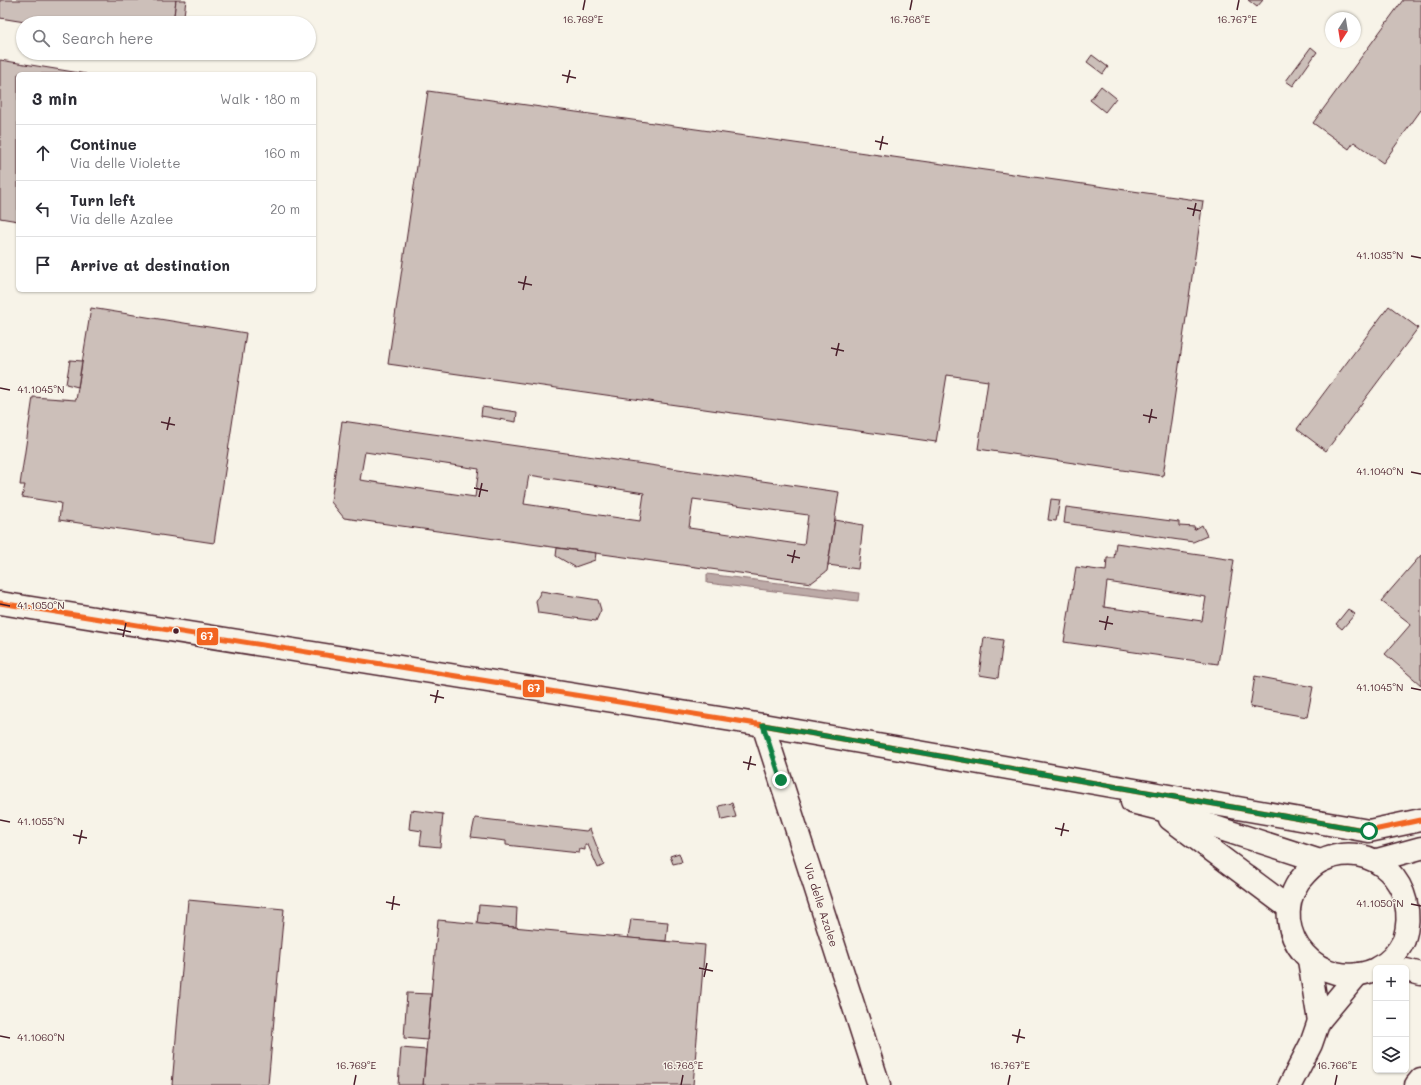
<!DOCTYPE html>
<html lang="en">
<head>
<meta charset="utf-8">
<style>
  :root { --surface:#fff; --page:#f7f7f7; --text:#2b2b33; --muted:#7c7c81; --line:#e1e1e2 }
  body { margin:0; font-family:Mali,sans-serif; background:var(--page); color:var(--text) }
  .controls { position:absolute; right:12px; bottom:12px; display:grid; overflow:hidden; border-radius:6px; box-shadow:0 1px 3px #0004 }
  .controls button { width:36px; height:36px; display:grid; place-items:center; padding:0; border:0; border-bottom:1px solid var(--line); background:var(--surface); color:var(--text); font:20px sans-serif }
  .compass { position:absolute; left:1325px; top:12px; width:36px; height:36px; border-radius:50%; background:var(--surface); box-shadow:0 1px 3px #0004; rotate:192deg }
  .stop { position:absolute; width:12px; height:12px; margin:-9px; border:3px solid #0b8043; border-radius:50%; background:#fff }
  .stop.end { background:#0b8043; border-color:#fff; box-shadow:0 1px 4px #0008 }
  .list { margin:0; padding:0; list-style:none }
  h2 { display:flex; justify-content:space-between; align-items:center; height:52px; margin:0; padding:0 16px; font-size:17px }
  h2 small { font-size:13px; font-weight:400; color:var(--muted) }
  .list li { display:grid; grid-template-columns:26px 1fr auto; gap:12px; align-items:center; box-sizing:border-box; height:56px; padding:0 16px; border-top:1px solid var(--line) }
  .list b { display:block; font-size:15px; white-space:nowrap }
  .list p { margin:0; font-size:13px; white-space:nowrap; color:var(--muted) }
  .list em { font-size:13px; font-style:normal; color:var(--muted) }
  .icon { flex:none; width:22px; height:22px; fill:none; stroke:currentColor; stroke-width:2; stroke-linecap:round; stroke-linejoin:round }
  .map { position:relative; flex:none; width:1421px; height:1085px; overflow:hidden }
  .search { position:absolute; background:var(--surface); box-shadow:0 1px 3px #0004; left:16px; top:16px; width:300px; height:44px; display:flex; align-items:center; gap:10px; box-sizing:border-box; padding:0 14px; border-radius:22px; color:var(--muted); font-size:15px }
  .panel { position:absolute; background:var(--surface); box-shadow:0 1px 3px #0004; left:16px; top:72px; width:300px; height:220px; border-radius:6px }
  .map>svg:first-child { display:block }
  .water { fill:#bcaaa7; stroke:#8e7275 }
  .building { fill:#ccbfb9; stroke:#4a1f2b; fill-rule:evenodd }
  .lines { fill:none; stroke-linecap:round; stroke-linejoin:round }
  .minor-casing { stroke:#4a1f2b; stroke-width:25 }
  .minor { stroke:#f7f3e8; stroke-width:22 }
  .bus-1-casing { stroke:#f7f3e8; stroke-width:8 }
  .bus-1 { stroke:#f26522; stroke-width:5 }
  .route { stroke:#0b8043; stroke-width:5 }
  .ticks { fill:none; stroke:#4a1f2b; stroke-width:1.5 }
  .bus-dot { fill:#4a1f2b; stroke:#f7f3e8; stroke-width:1.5 }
  .labels { text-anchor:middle; stroke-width:3; stroke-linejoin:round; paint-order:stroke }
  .street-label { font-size:11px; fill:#4a1f2b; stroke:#f7f3e8 }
  .ticks-label { font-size:10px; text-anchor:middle; fill:#4a1f2b; stroke:#f7f3e8; stroke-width:3; stroke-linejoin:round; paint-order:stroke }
  .line-badge { stroke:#f7f3e8; stroke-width:1.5 }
  .badge-label { font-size:11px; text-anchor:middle; font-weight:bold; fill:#fff }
</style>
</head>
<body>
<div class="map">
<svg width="1421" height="1085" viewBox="0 0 1421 1085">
  <rect width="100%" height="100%" fill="#f7f3e8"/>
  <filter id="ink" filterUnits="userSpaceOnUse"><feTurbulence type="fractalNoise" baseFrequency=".025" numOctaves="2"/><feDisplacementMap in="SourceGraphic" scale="8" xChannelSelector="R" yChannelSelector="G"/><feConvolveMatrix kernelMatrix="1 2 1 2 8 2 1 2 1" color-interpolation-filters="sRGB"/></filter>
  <g filter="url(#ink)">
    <!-- water -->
    <path class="water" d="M707 574 859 593 858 601 707 583Z"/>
    <!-- building -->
    <g class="building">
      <path d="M0 0H176L173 23H31L0 18Z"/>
      <path d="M176 0H186L183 23H173Z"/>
      <path d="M1248 0H1263L1257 7Z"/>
      <path d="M1403 0H1421V110L1383 163 1354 142 1349 149 1313 123Z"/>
      <path d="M1311 47 1317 52 1293 86 1286 81Z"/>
      <path d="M1092 55 1108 67 1103 74 1087 62Z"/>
      <path d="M0 60 86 74H18V221L0 218Z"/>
      <path d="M1101 86 1116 98 1105 112 1090 100Z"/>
      <path d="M428 91 1203 201 1163 476 978 449 988 381 947 375 936 442 388 364Z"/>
      <path d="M1389 306 1418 328 1326 451 1297 429Z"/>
      <path d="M91 308 246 333 214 543 59 520 61 503 22 497 25 485H20L33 397 76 400Z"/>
      <path d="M70 360 82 361 78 387 66 384Z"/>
      <path d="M482 407 517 412 516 422 481 416Z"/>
      <path d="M342 421 839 492 827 571 811 583 344 518 331 502ZM365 452 479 469 475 497 360 480ZM529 475 644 493 640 521 524 504ZM693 499 808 515 804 545 689 528Z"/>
      <path d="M1051 499 1060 500 1056 521 1048 520Z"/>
      <path d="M1066 507 1179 522V526L1195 527 1194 530 1202 525 1207 536 1193 542 1064 523Z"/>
      <path d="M835 520 863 525 858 569 828 565Z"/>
      <path d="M1116 543 1234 560 1218 664 1064 642 1076 567 1106 571 1107 558H1114ZM1107 582 1206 597 1202 621 1104 607Z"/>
      <path d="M557 548 596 553 595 560 575 567 556 556Z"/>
      <path d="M1421 555V685L1385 654 1411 624 1381 601Z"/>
      <path d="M541 591 598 600 601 610 596 621 538 613 536 601Z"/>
      <path d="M1348 609 1355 614 1342 629 1336 624Z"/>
      <path d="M984 637 1003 640 998 678 979 675Z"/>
      <path d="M1255 676 1313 687 1307 717 1250 707Z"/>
      <path d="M732 803 736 817 722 820 719 806Z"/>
      <path d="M411 810 443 814 440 847 420 845 422 831 409 829Z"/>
      <path d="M475 818 586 831 590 829 604 865 598 868 588 845H585V850L580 849 579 853 506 845V841L471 837Z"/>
      <path d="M679 853 682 862 673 864 670 856Z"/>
      <path d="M188 900 284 909 268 1085H172Z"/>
      <path d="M479 905 517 908 516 927 477 924Z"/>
      <path d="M631 919 668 922 666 941 628 938Z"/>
      <path d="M438 920 705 945 693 1085H423Z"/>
      <path d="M407 993 431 994 427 1040 404 1038Z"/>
      <path d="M401 1048 426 1050 423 1085H398Z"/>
    </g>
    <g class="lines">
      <defs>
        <g id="minor">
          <path d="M0 603 763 725 1369 831 1421 820"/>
          <path d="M763 725 879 1085"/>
          <path d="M1132 802 1156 808 1320 861"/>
          <path d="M1170 819 1289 908"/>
          <path d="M1377 860 1421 848"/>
          <path d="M1309 960 1319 1021"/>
          <path d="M1376 969C1321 994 1265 933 1299 881 1305 874 1312 865 1321 861 1374 836 1421 887 1404 940 1398 952 1389 963 1377 968"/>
          <path d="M1406 970 1421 974"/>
          <path d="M1290 1085 1311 1044 1319 1021 1358 974"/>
          <path d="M1416 1085 1421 1079"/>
        </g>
      </defs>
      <!-- minor casing -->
      <use href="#minor" class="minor-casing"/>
      <!-- minor -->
      <use href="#minor" class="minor"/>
      <defs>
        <path id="bus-1" d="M0 603 763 725 1369 831 1421 820"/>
      </defs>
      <!-- bus-1 casing -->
      <use href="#bus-1" class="bus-1-casing"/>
      <!-- bus-1 -->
      <use href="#bus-1" class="bus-1"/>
    </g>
  </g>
  <g class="lines" filter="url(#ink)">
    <!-- route -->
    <path class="route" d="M781 780 763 725 1369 831"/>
  </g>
  <!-- ticks -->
  <path class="ticks" d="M583 10 585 0M910 10 912 0M1237 10 1239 0M562 75 576 78M567 83 570 70M875 141 888 144M880 150 883 136M1187 208 1201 211M1193 216 1196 203M1411 256 1421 258M518 282 532 285M523 290 526 276M831 348 844 351M836 356 839 343M0 388 10 390M1143 415 1157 418M161 422 175 425M1149 423 1152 409M167 430 170 417M1411 472 1421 474M474 488 488 491M479 497 482 483M787 555 800 558M792 563 795 550M0 604 10 606M1099 621 1113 624M117 629 131 632M1105 630 1108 616M123 637 126 623M1411 688 1421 690M430 695 444 698M435 703 438 690M743 762 756 765M748 770 751 756M0 820 10 822M1055 828 1069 831M73 835 87 838M1061 836 1064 823M79 844 82 830M386 902 400 905M1411 904 1421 906M392 910 394 896M699 968 713 971M704 977 707 963M1012 1035 1025 1038M0 1036 10 1038M1017 1043 1020 1029M354 1085 356 1075M681 1085 683 1075M1008 1085 1010 1075M1335 1085 1337 1075"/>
  <!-- markers -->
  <circle class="bus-dot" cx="176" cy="631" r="3.5"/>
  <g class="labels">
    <!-- street labels -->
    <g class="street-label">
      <text transform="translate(821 905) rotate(72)" y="4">Via delle Azalee</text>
    </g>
  </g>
  <g class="ticks-label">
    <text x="583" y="23">16.769°E</text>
    <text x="910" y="23">16.768°E</text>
    <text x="1237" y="23">16.767°E</text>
    <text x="1380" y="259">41.1035°N</text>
    <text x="41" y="393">41.1045°N</text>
    <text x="1380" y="475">41.1040°N</text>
    <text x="41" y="609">41.1050°N</text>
    <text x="1380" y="691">41.1045°N</text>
    <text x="41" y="825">41.1055°N</text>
    <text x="1380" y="907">41.1050°N</text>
    <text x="41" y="1041">41.1060°N</text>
    <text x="356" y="1069">16.769°E</text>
    <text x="683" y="1069">16.768°E</text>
    <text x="1010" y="1069">16.767°E</text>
    <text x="1337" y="1069">16.766°E</text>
  </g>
  <g class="line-badge">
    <rect x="196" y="627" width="23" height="19" rx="4" fill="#f26522"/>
    <rect x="522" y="679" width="23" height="19" rx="4" fill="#f26522"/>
  </g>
  <g class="badge-label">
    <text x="207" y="640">67</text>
    <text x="534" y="692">67</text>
  </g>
</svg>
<div class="controls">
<button>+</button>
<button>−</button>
<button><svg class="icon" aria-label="layers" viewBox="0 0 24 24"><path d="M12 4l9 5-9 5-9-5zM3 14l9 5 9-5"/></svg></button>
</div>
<svg class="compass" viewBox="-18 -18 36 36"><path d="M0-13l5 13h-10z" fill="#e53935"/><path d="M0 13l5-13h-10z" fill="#7c7c81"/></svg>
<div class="stop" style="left:1369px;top:831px"></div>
<div class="stop end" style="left:781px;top:780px"></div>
<div class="search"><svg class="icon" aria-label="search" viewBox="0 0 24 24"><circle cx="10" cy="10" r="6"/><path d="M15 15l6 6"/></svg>Search here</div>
<section class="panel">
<h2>3 min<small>Walk · 180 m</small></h2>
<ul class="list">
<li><svg class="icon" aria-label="ahead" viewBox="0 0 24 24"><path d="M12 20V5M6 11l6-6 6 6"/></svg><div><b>Continue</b><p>Via delle Violette</p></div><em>160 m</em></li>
<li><svg class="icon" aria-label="left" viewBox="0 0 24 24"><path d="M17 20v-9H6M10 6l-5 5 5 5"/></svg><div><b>Turn left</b><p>Via delle Azalee</p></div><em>20 m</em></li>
<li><svg class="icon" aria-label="arrive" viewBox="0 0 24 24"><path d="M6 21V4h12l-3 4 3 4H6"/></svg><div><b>Arrive at destination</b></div></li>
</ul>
</section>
</div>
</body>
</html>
